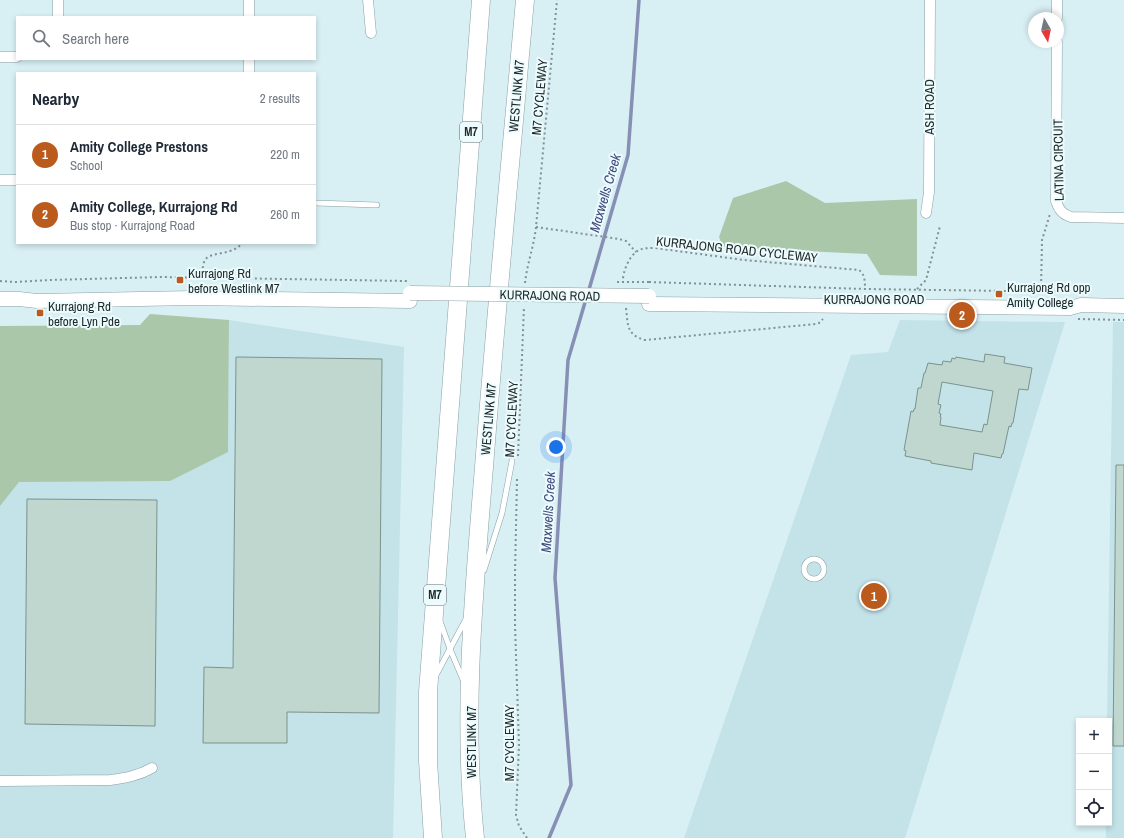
<!DOCTYPE html>
<html lang="en">
<head>
<meta charset="utf-8">
<style>
  :root { --surface:#fff; --page:#f2f2f3; --text:#1f2937; --muted:#747a83; --line:#e0e1e3; --accent:#bb5a1d }
  body { margin:0; font-family:"Archivo Narrow",sans-serif; background:var(--page); color:var(--text) }
  .controls { position:absolute; right:12px; bottom:12px; display:grid; overflow:hidden; border-radius:0px; box-shadow:0 2px 6px #0003 }
  .controls button { width:36px; height:36px; display:grid; place-items:center; padding:0; border:0; border-bottom:1px solid var(--line); background:var(--surface); color:var(--text); font:20px sans-serif }
  .compass { position:absolute; left:1028px; top:12px; width:36px; height:36px; border-radius:50%; background:var(--surface); box-shadow:0 2px 6px #0003; rotate:171deg }
  .you { position:absolute; left:556px; top:447px; width:14px; height:14px; margin:-10px; border:3px solid #fff; border-radius:50%; background:#1a73e8; box-shadow:0 0 0 6px #1a73e833 }
  .badge { display:grid; place-items:center; width:26px; height:26px; border-radius:50%; background:var(--accent); color:#fff; font-size:13px; font-weight:700 }
  .pin { position:absolute; translate:-50% -50%; border:2px solid #fff; box-shadow:0 1px 4px #0006 }
  .list { margin:0; padding:0; list-style:none }
  h2 { display:flex; justify-content:space-between; align-items:center; height:52px; margin:0; padding:0 16px; font-size:17px }
  h2 small { font-size:13px; font-weight:400; color:var(--muted) }
  .list li { display:grid; grid-template-columns:26px 1fr auto; gap:12px; align-items:center; box-sizing:border-box; height:60px; padding:0 16px; border-top:1px solid var(--line) }
  .list b { display:block; font-size:15px; white-space:nowrap }
  .list p { margin:0; font-size:13px; white-space:nowrap; color:var(--muted) }
  .list em { font-size:13px; font-style:normal; color:var(--muted) }
  .icon { flex:none; width:22px; height:22px; fill:none; stroke:currentColor; stroke-width:2; stroke-linecap:round; stroke-linejoin:round }
  .map { position:relative; flex:none; width:1124px; height:838px; overflow:hidden }
  .search { position:absolute; background:var(--surface); box-shadow:0 2px 6px #0003; left:16px; top:16px; width:300px; height:44px; display:flex; align-items:center; gap:10px; box-sizing:border-box; padding:0 14px; border-radius:0px; color:var(--muted); font-size:15px }
  .panel { position:absolute; background:var(--surface); box-shadow:0 2px 6px #0003; left:16px; top:72px; width:300px; height:172px; border-radius:0px }
  .map>svg:first-child { display:block }
  .built { fill:#c3e3e9 }
  .green { fill:#aac7aa }
  .lines { fill:none; stroke-linecap:round; stroke-linejoin:round }
  .stream { stroke:#878fb4; stroke-width:3.5 }
  .building { fill:#c0d7d0; stroke:#7c928c; fill-rule:evenodd }
  .service-casing { stroke:#8aa0a4; stroke-width:6 }
  .minor-casing { stroke:#8aa0a4; stroke-width:11 }
  .secondary-casing { stroke:#8aa0a4; stroke-width:15 }
  .motorway-casing { stroke:#8aa0a4; stroke-width:19 }
  .path { stroke:#819194; stroke-width:2; stroke-dasharray:2 3; stroke-linecap:butt }
  .service { stroke:#fff; stroke-width:5 }
  .minor { stroke:#fff; stroke-width:10 }
  .secondary { stroke:#fff; stroke-width:14 }
  .motorway { stroke:#fff; stroke-width:18 }
  .secondary-bridge-casing { stroke:#8aa0a4; stroke-width:15; stroke-linecap:butt }
  .path-bridge { stroke:#819194; stroke-width:2; stroke-dasharray:2 3; stroke-linecap:butt }
  .secondary-bridge { stroke:#fff; stroke-width:14 }
  .poi-dot { fill:#bb5a1d; stroke:#ecfbfd; stroke-width:1.5 }
  .labels { text-anchor:middle; stroke-width:4; stroke-linejoin:round; paint-order:stroke }
  .shield { fill:#ecfbfd; stroke:#5e696a; stroke-width:1 }
  .shield-label { font-size:12px; font-weight:bold; fill:#212a2b }
  .street-label { font-size:13px; fill:#212a2b; stroke:#ecfbfd }
  .poi-label { font-size:13px; fill:#212a2b; stroke:#ecfbfd; text-anchor:start }
  .water-label { font-size:14px; font-style:italic; fill:#414a7d; stroke:#ecfbfd }
</style>
</head>
<body>
<div class="map">
<svg width="1124" height="838" viewBox="0 0 1124 838">
  <rect width="100%" height="100%" fill="#d8eff4"/>
  <!-- built -->
  <g class="built">
    <path d="M229 320 404 347 393 838H0V506L21 479 228 452Z"/>
    <path d="M900 320 1065 322 905 838H684L851 355 888 352Z"/>
    <path d="M1113 322H1124V838H1106V823H1109V721H1107Z"/>
  </g>
  <!-- green -->
  <g class="green">
    <path d="M786 181 825 203 917 199V276L880 275 867 254 723 247 719 237 733 198Z"/>
    <path d="M150 314 229 320 228 452 170 481 19 482 0 506V326L140 325Z"/>
  </g>
  <g class="lines">
    <!-- stream -->
    <g class="stream">
      <path d="M588 293 628 155 639 0"/>
      <path d="M549 838 571 785 555 578 568 360 586 299"/>
    </g>
  </g>
  <!-- building -->
  <g class="building">
    <path d="M985 354 1005 357 1004 363 1032 368 1028 390 1019 389 1013 423H1012L1011 427 1009 426 1003 454H1002L1001 458 974 453 972 470 931 463V461L905 456 906 451 904 450 911 411 913 412 914 409H915L918 388H921L924 373H925L928 363 942 365 943 361 951 362 952 358 955 359 956 357 984 362ZM942 382 993 391 987 425 984 424 982 432 940 425 941 417H940L941 414 939 413 941 405 938 404Z"/>
    <path d="M236 357 382 359 379 713 287 712V743H203L204 667 233 668Z"/>
    <path d="M1116 465H1124V746H1113Z"/>
    <path d="M27 499 157 500 155 726 25 724Z"/>
  </g>
  <g class="lines">
    <defs>
      <g id="service">
        <path d="M315 203 377 205"/>
        <circle cx="814" cy="569" r="10"/>
        <path d="M484 570 502 513 512 461"/>
        <path d="M440 621 450 649 464 682"/>
        <path d="M436 675 466 619"/>
      </g>
      <g id="minor">
        <path d="M58 0V17"/>
        <path d="M249 0V17"/>
        <path d="M368 0 371 33"/>
        <path d="M1057 18V0"/>
        <path d="M1057 42 1056 201C1059 210 1062 214 1071 217L1124 218"/>
        <path d="M0 57H17"/>
        <path d="M249 73V59"/>
        <path d="M0 180H17"/>
        <path d="M926 213 929 192 930 0"/>
        <path d="M0 781 110 780C125 778 138 776 152 768"/>
      </g>
      <g id="secondary">
        <path d="M0 299H19L37 301 192 298 410 301"/>
        <path d="M649 304 1070 308 1081 305 1124 306"/>
      </g>
      <g id="motorway">
        <path d="M433 838 428 761V692L481 0"/>
        <path d="M475 838C462 715 474 590 484 467 496 311 511 156 525 0"/>
      </g>
    </defs>
    <!-- service casing -->
    <use href="#service" class="service-casing"/>
    <!-- minor casing -->
    <use href="#minor" class="minor-casing"/>
    <!-- secondary casing -->
    <use href="#secondary" class="secondary-casing"/>
    <!-- motorway casing -->
    <use href="#motorway" class="motorway-casing"/>
    <!-- path -->
    <g class="path">
      <path d="M536 227 619 239 626 241 636 252"/>
      <path d="M202 278C203 273 202 267 204 262 208 250 232 257 242 243"/>
      <path d="M0 281 15 282 50 280 161 277 407 281"/>
      <path d="M649 282 865 289 1081 292"/>
      <path d="M525 283C527 264 534 246 536 227L557 0"/>
      <path d="M623 283C622 273 629 255 639 250 644 248 649 248 655 248L744 260 859 270C865 274 865 282 865 289"/>
      <path d="M917 289 926 280 940 226"/>
      <path d="M1041 291 1042 240 1050 214"/>
      <path d="M626 308C628 324 626 335 645 340L816 324 819 323 823 319"/>
      <path d="M1078 319 1124 320"/>
      <path d="M518 456 524 307"/>
      <path d="M517 479 515 573V625L519 745 516 815 519 826 527 838"/>
    </g>
    <!-- service -->
    <use href="#service" class="service"/>
    <!-- minor -->
    <use href="#minor" class="minor"/>
    <!-- secondary -->
    <use href="#secondary" class="secondary"/>
    <!-- motorway -->
    <use href="#motorway" class="motorway"/>
    <defs>
      <path id="secondary-bridge" d="M410 293 649 296"/>
    </defs>
    <!-- secondary-bridge casing -->
    <use href="#secondary-bridge" class="secondary-bridge-casing"/>
    <!-- path-bridge -->
    <path class="path-bridge" d="M617 282H649"/>
    <!-- secondary-bridge -->
    <use href="#secondary-bridge" class="secondary-bridge"/>
  </g>
  <!-- markers -->
  <g class="poi-dot">
    <rect x="176" y="276" width="8" height="8" rx="2"/>
    <rect x="995" y="290" width="8" height="8" rx="2"/>
    <rect x="36" y="309" width="8" height="8" rx="2"/>
  </g>
  <g class="labels">
    <!-- shield labels -->
    <g class="shield">
      <rect x="460" y="122" width="22" height="20" rx="3"/>
      <rect x="424" y="585" width="22" height="20" rx="3"/>
    </g>
    <g class="shield-label">
      <text x="471" y="136">M7</text>
      <text x="435" y="599">M7</text>
    </g>
    <!-- street labels -->
    <g class="street-label">
      <text transform="translate(516 96) rotate(-85)" y="5">WESTLINK M7</text>
      <text transform="translate(539 97) rotate(-85)" y="5">M7 CYCLEWAY</text>
      <text transform="translate(929 107) rotate(-90)" y="5">ASH ROAD</text>
      <text transform="translate(1058 160) rotate(-91)" y="5">LATINA CIRCUIT</text>
      <text transform="translate(737 249) rotate(6)" y="5">KURRAJONG ROAD CYCLEWAY</text>
      <text transform="translate(550 295) rotate(1)" y="5">KURRAJONG ROAD</text>
      <text x="874" y="304">KURRAJONG ROAD</text>
      <text transform="translate(488 419) rotate(-85)" y="5">WESTLINK M7</text>
      <text transform="translate(511 419) rotate(-87)" y="5">M7 CYCLEWAY</text>
      <text transform="translate(471 742) rotate(-90)" y="5">WESTLINK M7</text>
      <text transform="translate(509 743) rotate(-90)" y="5">M7 CYCLEWAY</text>
    </g>
    <!-- poi labels -->
    <g class="poi-label">
      <text x="188" y="278">Kurrajong Rd<tspan x="188" dy="15">before Westlink M7</tspan></text>
      <text x="1007" y="292">Kurrajong Rd opp<tspan x="1007" dy="15">Amity College</tspan></text>
      <text x="48" y="311">Kurrajong Rd<tspan x="48" dy="15">before Lyn Pde</tspan></text>
    </g>
    <!-- water labels -->
    <g class="water-label">
      <text transform="translate(605 193) rotate(-74)" y="5">Maxwells Creek</text>
      <text transform="translate(548 512) rotate(-87)" y="5">Maxwells Creek</text>
    </g>
  </g>
</svg>
<div class="controls">
<button>+</button>
<button>−</button>
<button><svg class="icon" aria-label="locate" viewBox="0 0 24 24"><circle cx="12" cy="12" r="6"/><path d="M12 2v4M12 18v4M2 12h4M18 12h4"/></svg></button>
</div>
<svg class="compass" viewBox="-18 -18 36 36"><path d="M0-13l5 13h-10z" fill="#e53935"/><path d="M0 13l5-13h-10z" fill="#747a83"/></svg>
<div class="you"></div>
<div class="pin badge" style="left:874px;top:596px">1</div>
<div class="pin badge" style="left:962px;top:315px">2</div>
<div class="search"><svg class="icon" aria-label="search" viewBox="0 0 24 24"><circle cx="10" cy="10" r="6"/><path d="M15 15l6 6"/></svg>Search here</div>
<section class="panel">
<h2>Nearby<small>2 results</small></h2>
<ul class="list">
<li><span class="badge">1</span><div><b>Amity College Prestons</b><p>School</p></div><em>220 m</em></li>
<li><span class="badge">2</span><div><b>Amity College, Kurrajong Rd</b><p>Bus stop · Kurrajong Road</p></div><em>260 m</em></li>
</ul>
</section>
</div>
</body>
</html>
